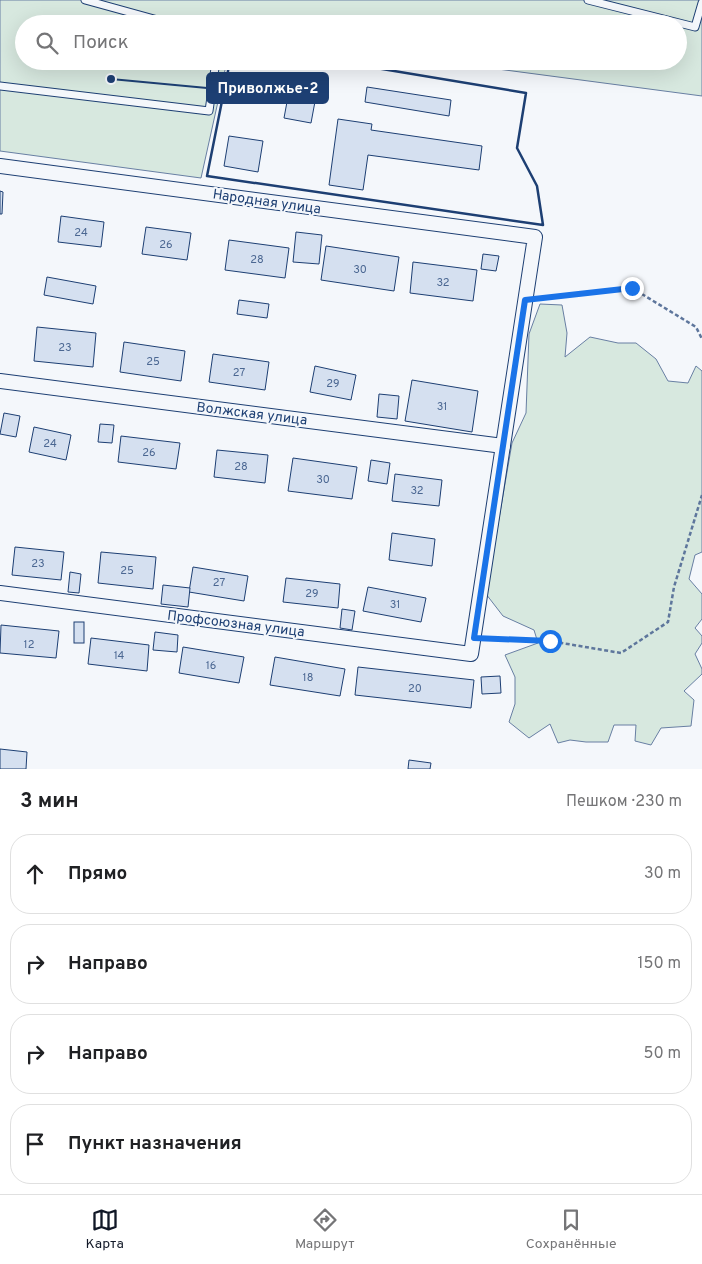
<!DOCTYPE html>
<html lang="ru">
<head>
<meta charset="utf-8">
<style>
  :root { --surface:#fff; --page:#f6f6f6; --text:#202124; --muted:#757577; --line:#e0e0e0; --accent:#111827 }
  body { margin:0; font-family:Overpass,sans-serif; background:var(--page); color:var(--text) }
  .stop { position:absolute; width:15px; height:15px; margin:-11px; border:4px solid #1a73e8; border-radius:50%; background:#fff }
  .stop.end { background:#1a73e8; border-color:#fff; box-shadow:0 1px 5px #0008 }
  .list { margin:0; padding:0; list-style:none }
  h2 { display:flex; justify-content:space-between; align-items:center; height:65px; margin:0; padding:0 20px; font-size:21px }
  h2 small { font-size:16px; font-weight:400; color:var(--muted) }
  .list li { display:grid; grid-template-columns:32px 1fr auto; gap:15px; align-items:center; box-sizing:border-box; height:80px; margin:0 10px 10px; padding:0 10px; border:1px solid var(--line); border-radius:20px }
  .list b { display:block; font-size:19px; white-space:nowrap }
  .list em { font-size:16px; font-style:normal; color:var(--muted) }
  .icon { flex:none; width:28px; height:28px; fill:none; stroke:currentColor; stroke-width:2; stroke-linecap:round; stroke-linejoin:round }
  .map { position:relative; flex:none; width:702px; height:769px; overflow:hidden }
  .search { position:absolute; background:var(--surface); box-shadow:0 5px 20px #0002; left:15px; right:15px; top:15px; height:55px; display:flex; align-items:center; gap:12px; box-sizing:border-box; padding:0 18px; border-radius:28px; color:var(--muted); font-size:19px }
  .sheet { height:425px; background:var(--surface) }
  nav { display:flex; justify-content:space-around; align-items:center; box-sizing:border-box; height:70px; border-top:1px solid var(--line); background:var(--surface); font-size:14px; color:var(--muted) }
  nav a { display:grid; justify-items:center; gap:2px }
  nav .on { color:var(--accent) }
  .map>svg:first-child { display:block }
  .green { fill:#d7e8df; stroke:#687fa3 }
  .building { fill:#d5e0f0; stroke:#1d3f73 }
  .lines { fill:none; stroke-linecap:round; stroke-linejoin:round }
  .lane-casing { stroke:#1d3f73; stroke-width:9 }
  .street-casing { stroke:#1d3f73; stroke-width:16 }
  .path { stroke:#5e769c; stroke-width:2.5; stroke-dasharray:4 2.5; stroke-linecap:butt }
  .lane { stroke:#f4f7fb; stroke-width:7 }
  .street { stroke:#f4f7fb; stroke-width:14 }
  .wall { stroke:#1d3f73; stroke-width:2.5 }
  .route { stroke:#1a73e8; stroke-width:6 }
  .labels { text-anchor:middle; stroke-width:4; stroke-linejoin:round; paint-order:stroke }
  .number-label { font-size:11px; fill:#4b6792 }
  .street-label { font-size:14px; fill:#1d3f73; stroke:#f4f7fb }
  .leader { fill:none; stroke:#1d3f73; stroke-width:2 }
  .callout-dot { fill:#1d3f73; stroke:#f4f7fb; stroke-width:2 }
  .callout { fill:#1d3f73; stroke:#1d3f73; stroke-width:2 }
  .callout-label { font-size:15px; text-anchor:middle; font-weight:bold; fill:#fff }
</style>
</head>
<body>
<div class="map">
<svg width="702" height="769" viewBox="0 0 702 769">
  <rect width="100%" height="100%" fill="#f4f7fb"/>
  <!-- green -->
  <g class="green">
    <path d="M0 0H702V96L437 61H678V24H24V61H227L201 178 0 151Z"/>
    <path d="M540 304 562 305 567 333 565 357 590 337 618 343H636L656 359 668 381 688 383 696 366 702 371V552L695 555 689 579 702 594V619L695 628 702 636V643L695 654 702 669V674L684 691 694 700 691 726 661 728 651 745 635 741 636 725H614L608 742H586L570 740 558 743 550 724 529 738 509 722 515 704V677L505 655 538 643 534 630 503 616 486 594 512 443 526 413 529 334Z"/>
  </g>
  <!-- building -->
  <g class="building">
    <path d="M292 75 319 80 311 123 284 118Z"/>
    <path d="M367 87 451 100 449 116 365 102Z"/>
    <path d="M338 119 372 124 371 130 482 146 479 170 368 155 363 190 329 185Z"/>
    <path d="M229 136 263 141 258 172 224 166Z"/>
    <path d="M0 191 3 192 2 214H0Z"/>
    <path d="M61 216 104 222 101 247 58 242Z"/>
    <path d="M146 227 191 233 187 260 142 254Z"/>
    <path d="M296 232 322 235 319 264 293 262Z"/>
    <path d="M229 240 289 248 285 278 225 270Z"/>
    <path d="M326 246 399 257 394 291 321 280Z"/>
    <path d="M483 254 499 256 496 271 481 269Z"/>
    <path d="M413 262 477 270 473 301 410 293Z"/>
    <path d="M47 277 96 286 93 304 44 295Z"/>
    <path d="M239 300 269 304 267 318 237 314Z"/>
    <path d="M37 327 96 333 93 367 34 361Z"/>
    <path d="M124 342 185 351 181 381 120 372Z"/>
    <path d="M213 354 269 362 265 390 209 382Z"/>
    <path d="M315 366 356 375 351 400 310 392Z"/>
    <path d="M412 380 478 391 472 432 405 421Z"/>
    <path d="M379 394 399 396 397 419 377 417Z"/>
    <path d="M4 413 20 416 16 437 0 434Z"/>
    <path d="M100 424 114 425 112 443 98 442Z"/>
    <path d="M34 427 71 435 66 460 29 452Z"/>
    <path d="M121 436 180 443 176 469 118 462Z"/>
    <path d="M217 450 268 455 265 483 214 477Z"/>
    <path d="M293 458 357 467 352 499 288 491Z"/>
    <path d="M371 460 390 463 387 484 368 481Z"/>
    <path d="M395 474 442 480 439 506 392 501Z"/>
    <path d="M392 533 435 539 432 566 389 560Z"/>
    <path d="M15 547 64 552 61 580 12 575Z"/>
    <path d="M101 552 156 557 153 589 98 583Z"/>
    <path d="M193 567 248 576 244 601 189 592Z"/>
    <path d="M70 572 81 574 79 593 68 592Z"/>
    <path d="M286 578 340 584 338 608 283 602Z"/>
    <path d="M163 585 190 588 188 607 161 604Z"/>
    <path d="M368 587 426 598 421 622 363 611Z"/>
    <path d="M342 609 355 611 352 630 340 628Z"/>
    <rect x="74" y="622" width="10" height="21"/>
    <path d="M1 625 59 631 56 658 0 653Z"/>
    <path d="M155 632 178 635 177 652 153 650Z"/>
    <path d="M91 638 149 645 147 671 88 664Z"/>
    <path d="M183 647 244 657 239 683 179 673Z"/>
    <path d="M275 657 345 669 340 696 270 685Z"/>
    <path d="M358 667 474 680 471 708 355 695Z"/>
    <path d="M500 676 501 693 482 694 481 677Z"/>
    <path d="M0 749 27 752 26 769H0Z"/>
    <path d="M409 760 431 763 430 769H408Z"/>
  </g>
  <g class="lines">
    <defs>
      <g id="lane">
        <path d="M85 0 165 22 161 23 165 24"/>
        <path d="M588 0 695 27 702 3"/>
        <path d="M0 86 209 111 216 61"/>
      </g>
      <g id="street">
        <path d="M0 166 535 237 471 654 0 593"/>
        <path d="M0 381 503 446"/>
      </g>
    </defs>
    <!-- lane casing -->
    <use href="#lane" class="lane-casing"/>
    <!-- street casing -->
    <use href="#street" class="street-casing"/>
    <!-- path -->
    <g class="path">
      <path d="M540 298 632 288 696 327 702 339"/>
      <path d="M488 638 550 641 621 653 668 622 674 587 702 495"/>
    </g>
    <!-- lane -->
    <use href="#lane" class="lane"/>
    <!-- street -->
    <use href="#street" class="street"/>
    <!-- wall -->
    <path class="wall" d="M230 61 207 176 543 225 537 186 517 148 526 93 334 61"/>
  </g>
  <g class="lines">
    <!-- route -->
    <path class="route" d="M550 641 474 638 525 300 632 288"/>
  </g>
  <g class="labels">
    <!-- number labels -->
    <g class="number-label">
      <text x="81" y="236">24</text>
      <text x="166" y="248">26</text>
      <text x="257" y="263">28</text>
      <text x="360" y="273">30</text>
      <text x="443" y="286">32</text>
      <text x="65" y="351">23</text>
      <text x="153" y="365">25</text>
      <text x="239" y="376">27</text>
      <text x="333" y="387">29</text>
      <text x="442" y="410">31</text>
      <text x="50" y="447">24</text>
      <text x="149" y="456">26</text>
      <text x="241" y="470">28</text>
      <text x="323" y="483">30</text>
      <text x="417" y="494">32</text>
      <text x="38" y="567">23</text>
      <text x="127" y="574">25</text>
      <text x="219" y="586">27</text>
      <text x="312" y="597">29</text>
      <text x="395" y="608">31</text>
      <text x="29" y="648">12</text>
      <text x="119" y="659">14</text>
      <text x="211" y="669">16</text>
      <text x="308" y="681">18</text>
      <text x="415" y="692">20</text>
    </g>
    <!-- street labels -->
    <g class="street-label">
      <text transform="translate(267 201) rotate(8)" y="5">Народная улица</text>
      <text transform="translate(252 413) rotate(7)" y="5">Волжская улица</text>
      <text transform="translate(236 623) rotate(7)" y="5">Профсоюзная улица</text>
    </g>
  </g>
  <!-- callouts -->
  <path class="leader" d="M111 79L207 88"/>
  <circle class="callout-dot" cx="111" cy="79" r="5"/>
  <rect class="callout" x="207" y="73" width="121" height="30" rx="5"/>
  <g class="callout-label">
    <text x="268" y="93">Приволжье-2</text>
  </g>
</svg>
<div class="stop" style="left:550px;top:641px"></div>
<div class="stop end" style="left:632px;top:288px"></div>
<div class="search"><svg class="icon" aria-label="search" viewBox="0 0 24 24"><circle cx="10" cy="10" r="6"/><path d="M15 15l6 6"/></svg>Поиск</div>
</div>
<section class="sheet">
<h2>3 мин<small>Пешком · 230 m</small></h2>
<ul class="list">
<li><svg class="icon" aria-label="ahead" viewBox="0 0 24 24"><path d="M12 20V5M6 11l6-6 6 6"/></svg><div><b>Прямо</b></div><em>30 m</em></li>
<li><svg class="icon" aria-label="right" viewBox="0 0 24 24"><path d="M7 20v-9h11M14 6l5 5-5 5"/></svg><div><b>Направо</b></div><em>150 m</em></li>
<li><svg class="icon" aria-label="right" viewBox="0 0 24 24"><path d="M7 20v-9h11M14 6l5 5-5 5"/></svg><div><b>Направо</b></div><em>50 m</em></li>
<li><svg class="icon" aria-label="arrive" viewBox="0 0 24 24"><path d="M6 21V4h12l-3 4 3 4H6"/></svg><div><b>Пункт назначения</b></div></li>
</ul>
</section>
<nav>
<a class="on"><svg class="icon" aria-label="map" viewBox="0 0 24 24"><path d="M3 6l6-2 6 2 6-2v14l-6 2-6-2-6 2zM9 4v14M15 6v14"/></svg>Карта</a>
<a><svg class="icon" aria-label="directions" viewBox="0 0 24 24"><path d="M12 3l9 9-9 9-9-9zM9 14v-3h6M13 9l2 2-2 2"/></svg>Маршрут</a>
<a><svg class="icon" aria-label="saved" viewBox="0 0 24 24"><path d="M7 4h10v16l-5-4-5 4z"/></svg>Сохранённые</a>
</nav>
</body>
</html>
